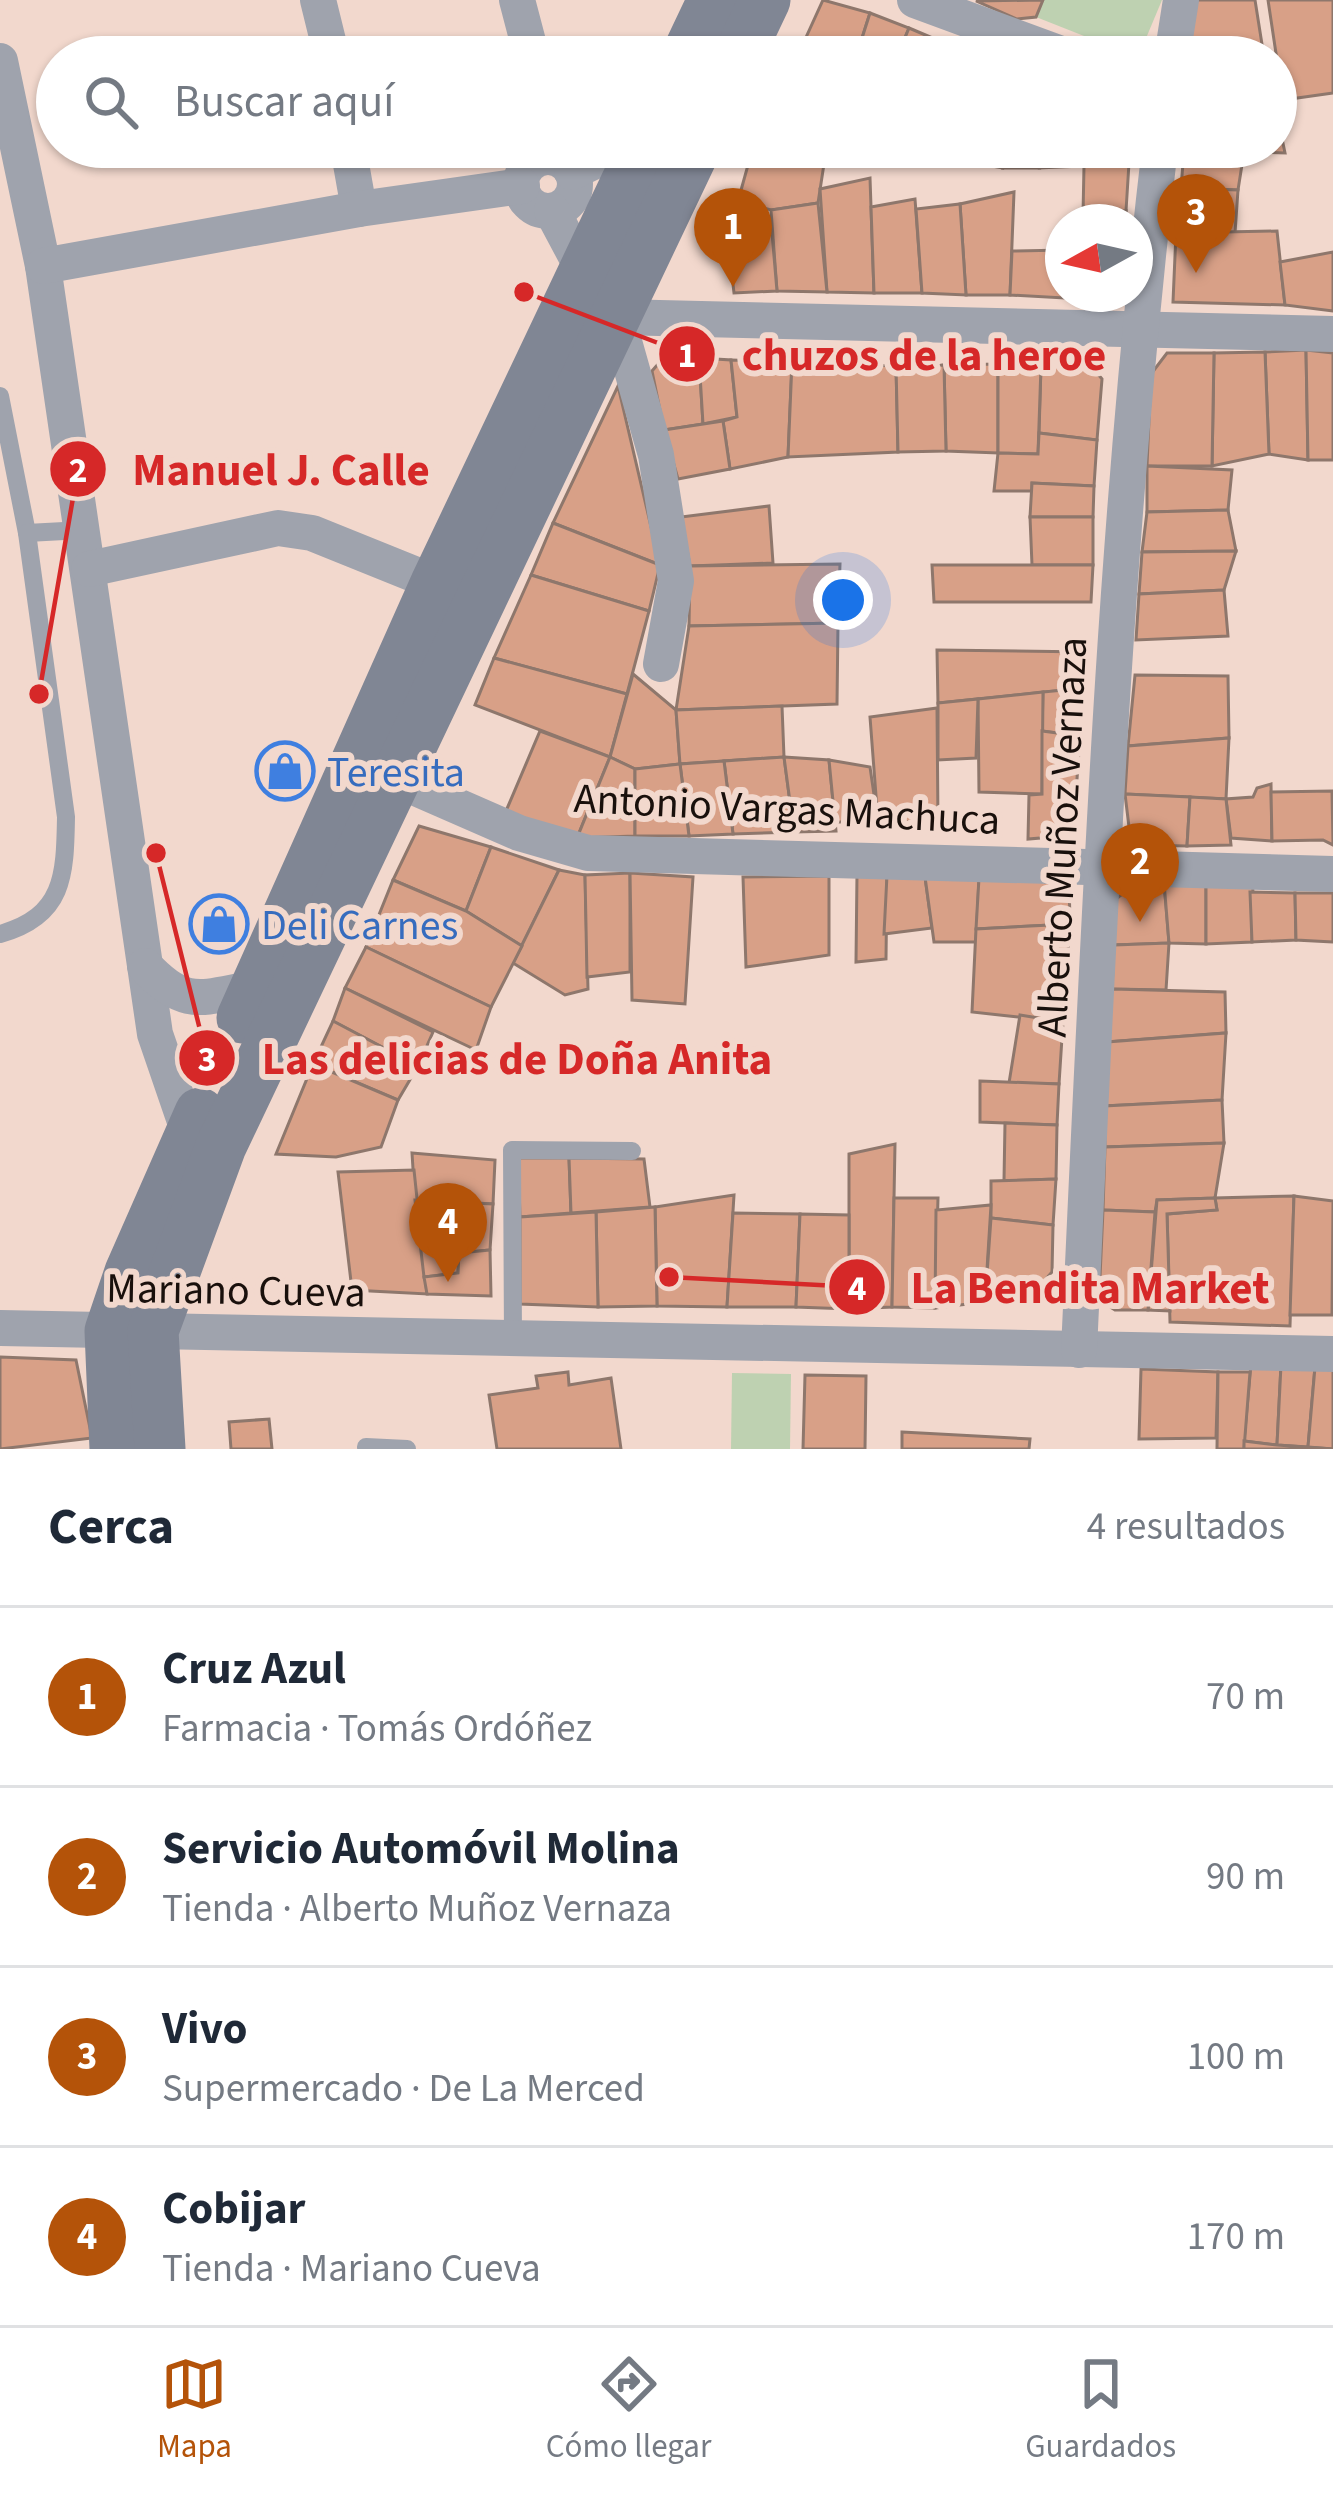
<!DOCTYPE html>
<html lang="es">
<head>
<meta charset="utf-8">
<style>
  :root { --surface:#fff; --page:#f2f2f3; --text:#1f2937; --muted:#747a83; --line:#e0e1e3; --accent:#b45309 }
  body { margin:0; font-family:"Source Sans 3",sans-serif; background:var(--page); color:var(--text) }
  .compass { position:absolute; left:1045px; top:204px; width:108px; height:108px; border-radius:50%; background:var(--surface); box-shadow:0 3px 9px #0004; rotate:262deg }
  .you { position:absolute; left:843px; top:600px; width:42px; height:42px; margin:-30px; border:9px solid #fff; border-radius:50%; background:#1a73e8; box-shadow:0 0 0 18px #1a73e833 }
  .badge { display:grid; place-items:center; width:78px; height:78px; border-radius:50%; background:var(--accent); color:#fff; font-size:39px; font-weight:700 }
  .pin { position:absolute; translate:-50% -99px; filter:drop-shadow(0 3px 6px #0008) }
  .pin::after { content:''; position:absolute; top:63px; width:42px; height:36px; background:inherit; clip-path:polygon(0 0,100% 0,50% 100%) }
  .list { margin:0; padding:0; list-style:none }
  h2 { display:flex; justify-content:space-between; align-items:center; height:156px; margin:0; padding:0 48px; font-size:51px }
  h2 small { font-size:39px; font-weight:400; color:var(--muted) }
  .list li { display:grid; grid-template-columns:78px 1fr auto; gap:36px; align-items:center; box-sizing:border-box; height:180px; padding:0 48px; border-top:3px solid var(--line) }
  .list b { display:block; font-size:45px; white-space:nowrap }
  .list p { margin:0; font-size:39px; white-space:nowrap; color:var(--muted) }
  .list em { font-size:39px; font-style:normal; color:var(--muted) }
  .icon { flex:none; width:66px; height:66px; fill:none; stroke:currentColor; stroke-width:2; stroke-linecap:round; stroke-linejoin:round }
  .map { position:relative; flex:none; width:1333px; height:1449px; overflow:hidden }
  .search { position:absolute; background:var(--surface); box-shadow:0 3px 9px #0004; left:36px; right:36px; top:36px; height:132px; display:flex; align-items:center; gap:30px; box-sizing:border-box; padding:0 42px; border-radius:66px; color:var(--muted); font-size:45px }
  .sheet { height:876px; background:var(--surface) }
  nav { display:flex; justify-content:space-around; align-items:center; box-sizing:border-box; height:168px; border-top:3px solid var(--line); background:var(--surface); font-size:33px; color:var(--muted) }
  nav a { display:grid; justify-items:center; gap:6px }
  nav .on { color:var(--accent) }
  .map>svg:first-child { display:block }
  .green { fill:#bed1b1 }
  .building { fill:#d8a087; stroke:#8e776c; stroke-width:3 }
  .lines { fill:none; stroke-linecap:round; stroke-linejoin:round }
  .service { stroke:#9fa3ad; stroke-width:18 }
  .minor { stroke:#9fa3ad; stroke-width:36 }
  .secondary { stroke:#808694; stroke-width:51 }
  .labels { text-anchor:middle; stroke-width:12; stroke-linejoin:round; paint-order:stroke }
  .shop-label { font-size:42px; fill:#366cbe; stroke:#f2d8cd; text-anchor:start }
  .street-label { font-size:42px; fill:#19100c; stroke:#f2d8cd }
  .leader { fill:none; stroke:#d62828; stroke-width:4.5 }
  .callout-dot { fill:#d62828; stroke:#f2d8cd; stroke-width:4.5 }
  .mark-label { font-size:36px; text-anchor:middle; font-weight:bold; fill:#fff }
  .callout-label { font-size:45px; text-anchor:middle; font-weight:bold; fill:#d62828; stroke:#f2d8cd; stroke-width:12; stroke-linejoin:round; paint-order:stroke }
</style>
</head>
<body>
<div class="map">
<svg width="1333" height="1449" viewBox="0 0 1333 1449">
  <rect width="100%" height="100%" fill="#f2d8cd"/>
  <!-- green -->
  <g class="green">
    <path d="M1043 0H1162L1144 43 1127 53 1036 17Z"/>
    <path d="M732 1373 791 1374 790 1449H731Z"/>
  </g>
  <!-- building -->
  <g class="building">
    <path d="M823 0 870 13 856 57H832L803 44Z"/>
    <path d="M1043 0 1036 17 1017 19 976 1Z"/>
    <path d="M1191 0H1255L1264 57H1189Z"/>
    <path d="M1268 0H1333V93L1283 100Z"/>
    <path d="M870 13 909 28 897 57H856Z"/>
    <path d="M909 28 949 45 946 57H897Z"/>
    <path d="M798 40 803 44 832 57H790Z"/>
    <path d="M949 45 980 57H946Z"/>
    <path d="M1276 110 1285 153 1247 152V147H1276Z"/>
    <path d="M753 147 826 151 818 203 771 210 738 201Z"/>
    <path d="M963 147H1010L1003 168 959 160Z"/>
    <path d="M1010 147H1049L1040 168H1003Z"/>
    <path d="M1049 147H1127L1126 164 1040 168Z"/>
    <path d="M1183 147H1247V152L1184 151Z"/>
    <path d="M1184 151 1244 152 1238 190 1181 188Z"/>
    <path d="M1129 163 1126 211 1083 215 1084 166Z"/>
    <path d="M870 178 874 293 827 292 820 189Z"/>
    <path d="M1181 188 1238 190 1235 233H1176Z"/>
    <path d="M1014 192 1010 295H966L960 204Z"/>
    <path d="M915 199 922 293H874L871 207Z"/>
    <path d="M818 203 827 292 777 291 771 210Z"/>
    <path d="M960 204 966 295 922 293 916 209Z"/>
    <path d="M1126 211 1125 222H1075L1074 215Z"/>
    <path d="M726 224 772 233 777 291 734 293Z"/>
    <path d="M1277 231 1285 305 1173 302 1176 233Z"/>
    <path d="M1063 250V294H1083L1082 299 1010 295 1012 251Z"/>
    <path d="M1333 252V311L1285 305 1280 262Z"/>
    <path d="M1306 350 1308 460 1269 454 1265 352Z"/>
    <path d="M1306 350 1333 353V460H1308Z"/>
    <path d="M1265 352 1269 454 1212 466 1214 353Z"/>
    <path d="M1167 353H1214L1212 466H1147L1151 374Z"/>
    <path d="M666 355 699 358 703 424 664 430 652 371Z"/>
    <path d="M699 358 731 360 737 417 703 424Z"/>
    <path d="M731 360 792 362 788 457 730 469 723 421 737 417Z"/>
    <path d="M792 362 896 366 898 452 788 457Z"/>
    <path d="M1089 363 1102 379 1097 440 1039 433 1041 366Z"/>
    <path d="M998 364V453L946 451 944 365Z"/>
    <path d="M998 364 1041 366 1038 454 998 453Z"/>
    <path d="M944 365 946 451 898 452 896 366Z"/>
    <path d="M618 386 660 565 553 523Z"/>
    <path d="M723 421 730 469 678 479 664 430Z"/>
    <path d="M1039 433 1097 440 1094 486 1032 483V491H994L998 453 1038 454Z"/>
    <path d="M1147 466 1232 470 1228 510 1147 512Z"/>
    <path d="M1032 483 1094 486 1093 517H1030Z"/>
    <path d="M769 506 773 563 690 566 681 517Z"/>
    <path d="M1228 510 1236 551 1142 552 1147 512Z"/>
    <path d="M1030 517H1093V565H1032Z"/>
    <path d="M553 523 660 565 649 611 531 575Z"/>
    <path d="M1236 551 1224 590 1139 594 1142 552Z"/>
    <path d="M840 564 838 623 689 626 690 566Z"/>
    <path d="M932 565H1093L1091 602H934Z"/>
    <path d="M531 575 649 611 627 694 494 658Z"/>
    <path d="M1224 590 1228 636 1136 640 1139 594Z"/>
    <path d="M838 623 837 704 676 710 689 626Z"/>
    <path d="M937 650 1088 652 1084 688 938 703Z"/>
    <path d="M494 658 627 694 610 757 475 705Z"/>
    <path d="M633 674 676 710 680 764 635 769 610 757Z"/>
    <path d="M1135 675 1228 676 1229 738 1128 746Z"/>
    <path d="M1084 688 1080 736 1042 731 1043 692Z"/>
    <path d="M1043 692 1042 794 979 792 978 699Z"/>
    <path d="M978 699 976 758 938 760V703Z"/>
    <path d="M782 706 784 757 680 764 676 710Z"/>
    <path d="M937 708 938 822H878L870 717Z"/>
    <path d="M540 731 610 757 577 838 506 811Z"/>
    <path d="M1042 731 1080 736 1074 822 1064 836 1028 839 1029 795 1042 794Z"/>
    <path d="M1229 738 1226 799 1125 794 1128 746Z"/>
    <path d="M610 757 635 769V836L577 838Z"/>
    <path d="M784 757 794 832 733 834 724 761Z"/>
    <path d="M784 757 829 760 836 831 794 832Z"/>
    <path d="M829 760 870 767 878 822H835Z"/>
    <path d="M724 761 733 834 689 836 680 764Z"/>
    <path d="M680 764 689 836H635V769Z"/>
    <path d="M1271 784 1272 841 1231 838 1226 799 1253 797 1257 788Z"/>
    <path d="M1332 791 1333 845 1323 840 1272 841 1271 792Z"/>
    <path d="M1125 794 1190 797 1187 846 1140 845 1129 827Z"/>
    <path d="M1190 797 1226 799 1231 845 1187 846Z"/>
    <path d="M419 826 491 847 466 911 393 880Z"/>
    <path d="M491 847 559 870 522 946 466 911Z"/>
    <path d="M559 870 585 875 588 989 565 995 513 963Z"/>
    <path d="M630 873V972L587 977 585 875Z"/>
    <path d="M630 873 693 877 685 1004 632 1000Z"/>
    <path d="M857 874 887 875 886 959 856 962Z"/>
    <path d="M887 875 925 877 932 928 884 934Z"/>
    <path d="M829 876V955L746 967 743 877Z"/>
    <path d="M925 877 979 878 976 942H934Z"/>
    <path d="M979 878H1069L1070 924 976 929Z"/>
    <path d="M393 880 466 911 522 946 491 1007 366 947Z"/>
    <path d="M1137 882H1164L1169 943 1114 945 1116 899Z"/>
    <path d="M1164 882 1206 884V944L1169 943Z"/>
    <path d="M1253 882 1252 942 1206 944V884Z"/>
    <path d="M1250 892 1295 893 1296 940 1252 942Z"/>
    <path d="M1295 893H1333V942L1296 940Z"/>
    <path d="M1070 924 1063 1022 972 1012 976 929Z"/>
    <path d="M1169 943 1166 990 1112 989 1114 945Z"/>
    <path d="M366 947 491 1007 476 1050 345 988Z"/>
    <path d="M345 988 433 1032 418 1066 333 1021Z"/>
    <path d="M1112 989 1225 992 1226 1033 1107 1042Z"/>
    <path d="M1020 1015 1063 1022 1059 1084 1009 1083Z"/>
    <path d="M333 1021 418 1066 398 1100 313 1064Z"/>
    <path d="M1226 1033 1222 1100 1104 1106 1107 1042Z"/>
    <path d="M313 1064 398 1100 381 1147 336 1157 276 1154Z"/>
    <path d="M980 1081 1059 1084 1057 1125 980 1122Z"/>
    <path d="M1222 1100 1224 1143 1105 1147 1104 1106Z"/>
    <path d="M1005 1123 1057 1125 1056 1179 1004 1181Z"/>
    <path d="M1224 1143 1215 1198 1157 1200 1155 1212 1103 1210 1105 1147Z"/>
    <path d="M895 1144 892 1307 849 1309V1154Z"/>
    <path d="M412 1153 495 1160 493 1204 415 1200Z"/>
    <path d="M518 1158H569L571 1213 520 1217Z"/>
    <path d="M569 1158 644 1159 650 1207 571 1213Z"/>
    <path d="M414 1170 427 1294 352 1290 338 1172Z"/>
    <path d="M1056 1179 1053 1225 991 1218V1181Z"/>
    <path d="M734 1195 727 1307 657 1306 655 1207Z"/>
    <path d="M1294 1196 1290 1326 1170 1322 1167 1214 1217 1210 1215 1198Z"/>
    <path d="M1294 1196 1333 1201 1332 1315H1290Z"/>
    <path d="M894 1198H938L935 1308 892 1307Z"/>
    <path d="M1215 1198 1217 1210 1167 1214 1170 1311 1148 1310 1157 1200Z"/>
    <path d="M415 1200 493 1204 490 1250 459 1253 458 1273 424 1277Z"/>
    <path d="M991 1205 985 1302 935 1308 936 1210Z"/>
    <path d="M655 1207 657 1306 598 1307 596 1212Z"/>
    <path d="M1103 1210 1155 1212 1148 1310H1115L1099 1300Z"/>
    <path d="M596 1212 598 1307 520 1304V1217Z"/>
    <path d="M733 1213 800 1214 796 1307H727Z"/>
    <path d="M800 1214 849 1215V1309L796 1307Z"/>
    <path d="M991 1218 1053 1225 1052 1272 1027 1300 985 1302Z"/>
    <path d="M490 1250 491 1296 427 1294 424 1277 458 1273 459 1253Z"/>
    <path d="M0 1357 76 1360 92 1438 0 1449Z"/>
    <path d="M1251 1364 1281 1365 1277 1445 1244 1441Z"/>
    <path d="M1281 1365 1315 1367 1308 1447 1277 1445Z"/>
    <path d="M1315 1367 1333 1368V1449L1308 1447Z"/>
    <path d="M1141 1369 1218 1372 1216 1438 1139 1439Z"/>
    <path d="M568 1372 569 1385 611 1378 621 1449H497L489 1395 538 1388 536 1376Z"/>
    <path d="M1218 1372H1250L1244 1449H1217Z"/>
    <path d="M805 1375 866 1376 865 1449H803Z"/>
    <path d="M269 1419 272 1449H231L229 1422Z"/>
    <path d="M902 1432 1030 1439 1029 1449H902Z"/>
    <path d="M1244 1441 1277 1445 1333 1449H1244Z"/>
  </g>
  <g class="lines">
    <!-- service -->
    <g class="service">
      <path d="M0 396 27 533"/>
      <path d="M0 934C64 916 65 876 66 817L27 533 83 530"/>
      <path d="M513 1339 512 1150 632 1151"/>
      <path d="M366 1447 407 1449"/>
    </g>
    <!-- minor -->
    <g class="minor">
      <path d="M318 0 332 57"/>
      <path d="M517 0 532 57"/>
      <path d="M915 0 1069 57"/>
      <path d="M1172 57 1181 0"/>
      <path d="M0 61 43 266 155 1034 190 1136 202 1140"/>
      <path d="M348 147 359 209"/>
      <circle cx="548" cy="184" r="27"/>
      <path d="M572 172 624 147"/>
      <path d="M552 211 585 273 617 317 656 455 676 581 661 664"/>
      <path d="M43 266 359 209 522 186"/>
      <path d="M617 317 1333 334"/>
      <path d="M89 569 278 528 312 533 436 583"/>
      <path d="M393 778 519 833 588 853 1333 874"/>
      <path d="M145 966C186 1010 202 997 256 988"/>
      <path d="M0 1328 1333 1354"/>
      <path d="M1079 1350C1098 949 1113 546 1160 147"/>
    </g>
    <!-- secondary -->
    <g class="secondary">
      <path d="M686 57 713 0"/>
      <path d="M738 57 765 0"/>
      <path d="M242 1018 436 583 643 147"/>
      <path d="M115 1449 110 1331 130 1272 200 1113"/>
      <path d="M160 1449 153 1331 221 1146 696 147"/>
    </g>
  </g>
  <!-- icons -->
  <defs>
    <symbol id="shop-ring" viewBox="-11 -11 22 22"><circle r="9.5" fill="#f2d8cd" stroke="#3f7fe0" stroke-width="1.5"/><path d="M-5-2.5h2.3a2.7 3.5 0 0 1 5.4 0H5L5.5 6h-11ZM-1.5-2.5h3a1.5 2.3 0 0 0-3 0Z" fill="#3f7fe0"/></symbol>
  </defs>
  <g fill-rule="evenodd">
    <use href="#shop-ring" x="252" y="738" width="66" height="66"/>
    <use href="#shop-ring" x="186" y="891" width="66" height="66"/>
  </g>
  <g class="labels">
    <!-- shop labels -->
    <g class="shop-label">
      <text x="327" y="786">Teresita</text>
      <text x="261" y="939">Deli Carnes</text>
    </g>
    <!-- street labels -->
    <g class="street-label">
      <text transform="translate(787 808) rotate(3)" y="15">Antonio Vargas Machuca</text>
      <text transform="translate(1061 837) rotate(-87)" y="15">Alberto Muñoz Vernaza</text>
      <text transform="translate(236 1289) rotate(1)" y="15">Mariano Cueva</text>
    </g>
  </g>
  <!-- callouts -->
  <path class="leader" d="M524 292L687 354M39 694L78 469M156 853L207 1058M669 1277L857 1287"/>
  <g class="callout-dot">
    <circle cx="524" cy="292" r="12"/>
    <circle cx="39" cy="694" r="12"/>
    <circle cx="156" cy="853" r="12"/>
    <circle cx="669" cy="1277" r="12"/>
    <circle cx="687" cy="354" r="30"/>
    <circle cx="78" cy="469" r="30"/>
    <circle cx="207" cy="1058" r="30"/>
    <circle cx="857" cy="1287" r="30"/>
  </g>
  <g class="mark-label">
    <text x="687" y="367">1</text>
    <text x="78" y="482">2</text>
    <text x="207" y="1071">3</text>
    <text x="857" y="1300">4</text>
  </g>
  <g class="callout-label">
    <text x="924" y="370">chuzos de la heroe</text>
    <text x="281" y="485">Manuel J. Calle</text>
    <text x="517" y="1074">Las delicias de Doña Anita</text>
    <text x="1090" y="1303">La Bendita Market</text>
  </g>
</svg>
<svg class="compass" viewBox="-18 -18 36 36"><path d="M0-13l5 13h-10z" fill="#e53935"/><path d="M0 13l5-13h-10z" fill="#747a83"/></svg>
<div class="you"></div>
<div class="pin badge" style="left:733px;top:287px">1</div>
<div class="pin badge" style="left:1140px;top:922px">2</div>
<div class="pin badge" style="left:1196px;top:273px">3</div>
<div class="pin badge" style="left:448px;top:1282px">4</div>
<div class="search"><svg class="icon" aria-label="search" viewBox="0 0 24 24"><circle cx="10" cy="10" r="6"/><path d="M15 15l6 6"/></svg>Buscar aquí</div>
</div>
<section class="sheet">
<h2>Cerca<small>4 resultados</small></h2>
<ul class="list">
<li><span class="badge">1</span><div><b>Cruz Azul</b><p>Farmacia · Tomás Ordóñez</p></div><em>70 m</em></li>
<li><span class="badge">2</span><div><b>Servicio Automóvil Molina</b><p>Tienda · Alberto Muñoz Vernaza</p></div><em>90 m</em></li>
<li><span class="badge">3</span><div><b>Vivo</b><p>Supermercado · De La Merced</p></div><em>100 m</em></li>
<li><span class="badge">4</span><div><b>Cobijar</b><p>Tienda · Mariano Cueva</p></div><em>170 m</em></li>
</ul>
</section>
<nav>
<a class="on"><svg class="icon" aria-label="map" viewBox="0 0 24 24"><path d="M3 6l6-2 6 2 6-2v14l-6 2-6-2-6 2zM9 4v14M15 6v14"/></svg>Mapa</a>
<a><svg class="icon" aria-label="directions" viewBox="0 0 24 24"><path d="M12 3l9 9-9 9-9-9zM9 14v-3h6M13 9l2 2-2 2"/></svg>Cómo llegar</a>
<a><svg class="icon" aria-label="saved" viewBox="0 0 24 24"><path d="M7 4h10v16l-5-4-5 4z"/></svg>Guardados</a>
</nav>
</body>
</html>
